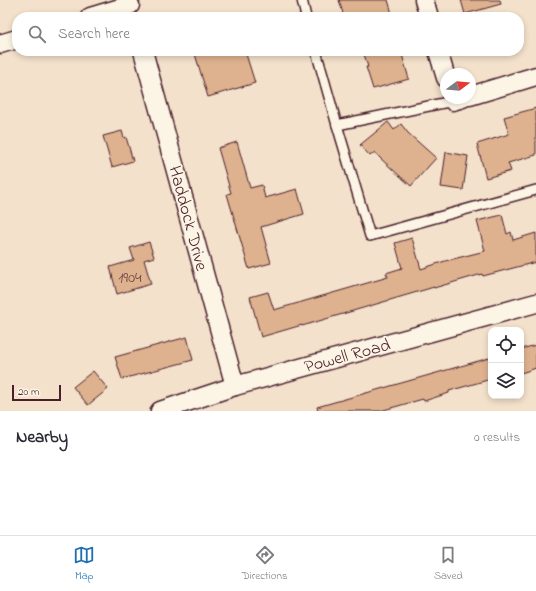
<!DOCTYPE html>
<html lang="en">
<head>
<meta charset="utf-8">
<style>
  :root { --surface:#fff; --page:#f7f7f7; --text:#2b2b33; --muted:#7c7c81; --line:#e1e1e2; --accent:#1f6fb2 }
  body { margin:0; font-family:"Indie Flower",sans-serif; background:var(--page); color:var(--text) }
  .controls { position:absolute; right:12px; bottom:12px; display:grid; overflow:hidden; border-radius:8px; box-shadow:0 2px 6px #0003 }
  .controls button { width:36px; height:36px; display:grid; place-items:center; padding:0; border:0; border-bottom:1px solid var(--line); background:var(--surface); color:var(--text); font:20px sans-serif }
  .compass { position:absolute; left:440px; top:68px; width:36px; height:36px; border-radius:50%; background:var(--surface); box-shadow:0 2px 6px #0003; rotate:74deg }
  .scale { position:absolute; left:12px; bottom:10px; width:49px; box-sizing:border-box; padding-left:4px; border:2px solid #4a1f2b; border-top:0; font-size:11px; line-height:14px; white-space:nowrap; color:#4a1f2b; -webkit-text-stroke:3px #fcf5e5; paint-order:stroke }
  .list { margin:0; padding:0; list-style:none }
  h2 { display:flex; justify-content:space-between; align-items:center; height:52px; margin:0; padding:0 16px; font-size:17px }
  h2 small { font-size:13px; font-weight:400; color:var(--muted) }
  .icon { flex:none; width:22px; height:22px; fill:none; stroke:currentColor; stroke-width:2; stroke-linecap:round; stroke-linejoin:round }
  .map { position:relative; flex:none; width:536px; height:411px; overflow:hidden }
  .search { position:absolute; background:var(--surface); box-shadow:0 2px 6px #0003; left:12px; right:12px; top:12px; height:44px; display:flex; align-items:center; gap:10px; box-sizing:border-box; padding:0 14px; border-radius:16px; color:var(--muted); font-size:15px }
  .sheet { height:124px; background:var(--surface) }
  nav { display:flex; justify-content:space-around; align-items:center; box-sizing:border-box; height:56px; border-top:1px solid var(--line); background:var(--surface); font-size:11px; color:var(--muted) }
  nav a { display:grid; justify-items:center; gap:2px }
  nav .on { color:var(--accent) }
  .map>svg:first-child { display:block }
  .building { fill:#deb28f; stroke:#4a1f2b }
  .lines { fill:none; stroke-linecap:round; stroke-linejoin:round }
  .service-casing { stroke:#4a1f2b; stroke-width:12 }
  .minor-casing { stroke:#4a1f2b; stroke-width:21 }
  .service { stroke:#fcf5e5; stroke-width:9 }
  .minor { stroke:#fcf5e5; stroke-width:18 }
  .labels { text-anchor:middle; stroke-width:3.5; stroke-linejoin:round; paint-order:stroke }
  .number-label { font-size:16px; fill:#6f4444 }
  .street-label { font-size:18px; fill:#4a1f2b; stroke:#fcf5e5 }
</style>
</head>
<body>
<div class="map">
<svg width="536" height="411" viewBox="0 0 536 411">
  <rect width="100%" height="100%" fill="#f3e1cb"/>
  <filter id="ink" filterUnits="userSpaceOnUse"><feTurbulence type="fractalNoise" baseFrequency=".025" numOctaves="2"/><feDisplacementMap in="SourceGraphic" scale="8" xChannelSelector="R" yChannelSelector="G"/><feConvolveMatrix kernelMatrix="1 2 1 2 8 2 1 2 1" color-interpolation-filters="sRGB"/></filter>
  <g filter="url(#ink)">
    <!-- building -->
    <g class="building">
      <path d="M339 0H388L393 17H344Z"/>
      <path d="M461 0H500L501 4 465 14Z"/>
      <path d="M204 51H245L255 83 208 97 195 54Z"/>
      <path d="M363 51H401L409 79 373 89 366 67H368Z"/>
      <path d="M536 108V155L508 163 511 171 486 178 477 144 509 134 504 117Z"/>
      <path d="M388 122 394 130 401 124 408 133 436 158 411 186 380 158 375 152 370 156 360 145Z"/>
      <path d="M122 131 124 138 126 137 133 161 112 167 103 136Z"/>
      <path d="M237 142 250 188 262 185 265 198 297 189 304 214 261 227 271 263 249 269 227 194 231 193 218 148Z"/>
      <path d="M446 152 468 156 463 190 441 187Z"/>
      <path d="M502 215 507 234 511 232 513 240 536 233V262L483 276 482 274 434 288V287L302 326V325L261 337 250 297 268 292 274 310 388 277 386 273 402 268 395 243 412 238 421 269 445 261 485 251 477 221Z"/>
      <path d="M149 242 154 257 144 260 151 284 117 294 110 267 134 260 130 248Z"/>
      <path d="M187 337 193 360 122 379 115 357Z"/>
      <path d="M536 345V368L521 373V349Z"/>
      <path d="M489 358 491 365V379L449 391V393L424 401 423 399 380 411H318L317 407Z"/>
      <path d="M93 371 108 389 88 405 73 387Z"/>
    </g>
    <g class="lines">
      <defs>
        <g id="service">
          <path d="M302 0 306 17"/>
          <path d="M316 51 337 125 453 101"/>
          <path d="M337 125 370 236 536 190"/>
        </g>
        <g id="minor">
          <path d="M424 0 429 17"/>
          <path d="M90 17 130 5"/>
          <path d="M0 44 17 39"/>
          <path d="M143 51 235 386"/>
          <path d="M438 51 446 78"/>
          <path d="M470 96 536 76"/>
          <path d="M452 98 453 101 463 98"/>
          <path d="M160 411 235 386 536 303"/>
        </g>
      </defs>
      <!-- service casing -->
      <use href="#service" class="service-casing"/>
      <!-- minor casing -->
      <use href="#minor" class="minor-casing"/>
      <!-- service -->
      <use href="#service" class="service"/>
      <!-- minor -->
      <use href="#minor" class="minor"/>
    </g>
  </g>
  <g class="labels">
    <!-- number labels -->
    <g class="number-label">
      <text x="130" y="282">1904</text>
    </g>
    <!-- street labels -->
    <g class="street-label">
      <text transform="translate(189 218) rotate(75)" y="6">Haddock Drive</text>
      <text transform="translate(347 355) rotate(-15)" y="6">Powell Road</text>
    </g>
  </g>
</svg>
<div class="controls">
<button><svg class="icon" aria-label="locate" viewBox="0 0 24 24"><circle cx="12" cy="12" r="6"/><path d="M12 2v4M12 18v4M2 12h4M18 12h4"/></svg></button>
<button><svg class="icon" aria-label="layers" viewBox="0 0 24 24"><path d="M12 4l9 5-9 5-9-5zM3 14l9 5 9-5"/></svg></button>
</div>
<svg class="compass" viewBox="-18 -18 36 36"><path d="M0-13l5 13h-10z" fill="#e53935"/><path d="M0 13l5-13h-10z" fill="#7c7c81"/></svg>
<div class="scale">20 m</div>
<div class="search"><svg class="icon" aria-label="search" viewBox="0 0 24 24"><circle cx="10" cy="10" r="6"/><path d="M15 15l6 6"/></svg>Search here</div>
</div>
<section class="sheet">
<h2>Nearby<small>0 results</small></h2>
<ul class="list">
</ul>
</section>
<nav>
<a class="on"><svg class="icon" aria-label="map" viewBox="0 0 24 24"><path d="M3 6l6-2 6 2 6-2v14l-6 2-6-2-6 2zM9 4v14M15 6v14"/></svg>Map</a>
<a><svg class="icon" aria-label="directions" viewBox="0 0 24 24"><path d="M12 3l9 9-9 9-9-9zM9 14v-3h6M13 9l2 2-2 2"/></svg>Directions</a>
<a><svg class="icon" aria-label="saved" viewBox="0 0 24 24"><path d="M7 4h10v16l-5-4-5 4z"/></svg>Saved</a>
</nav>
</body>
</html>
